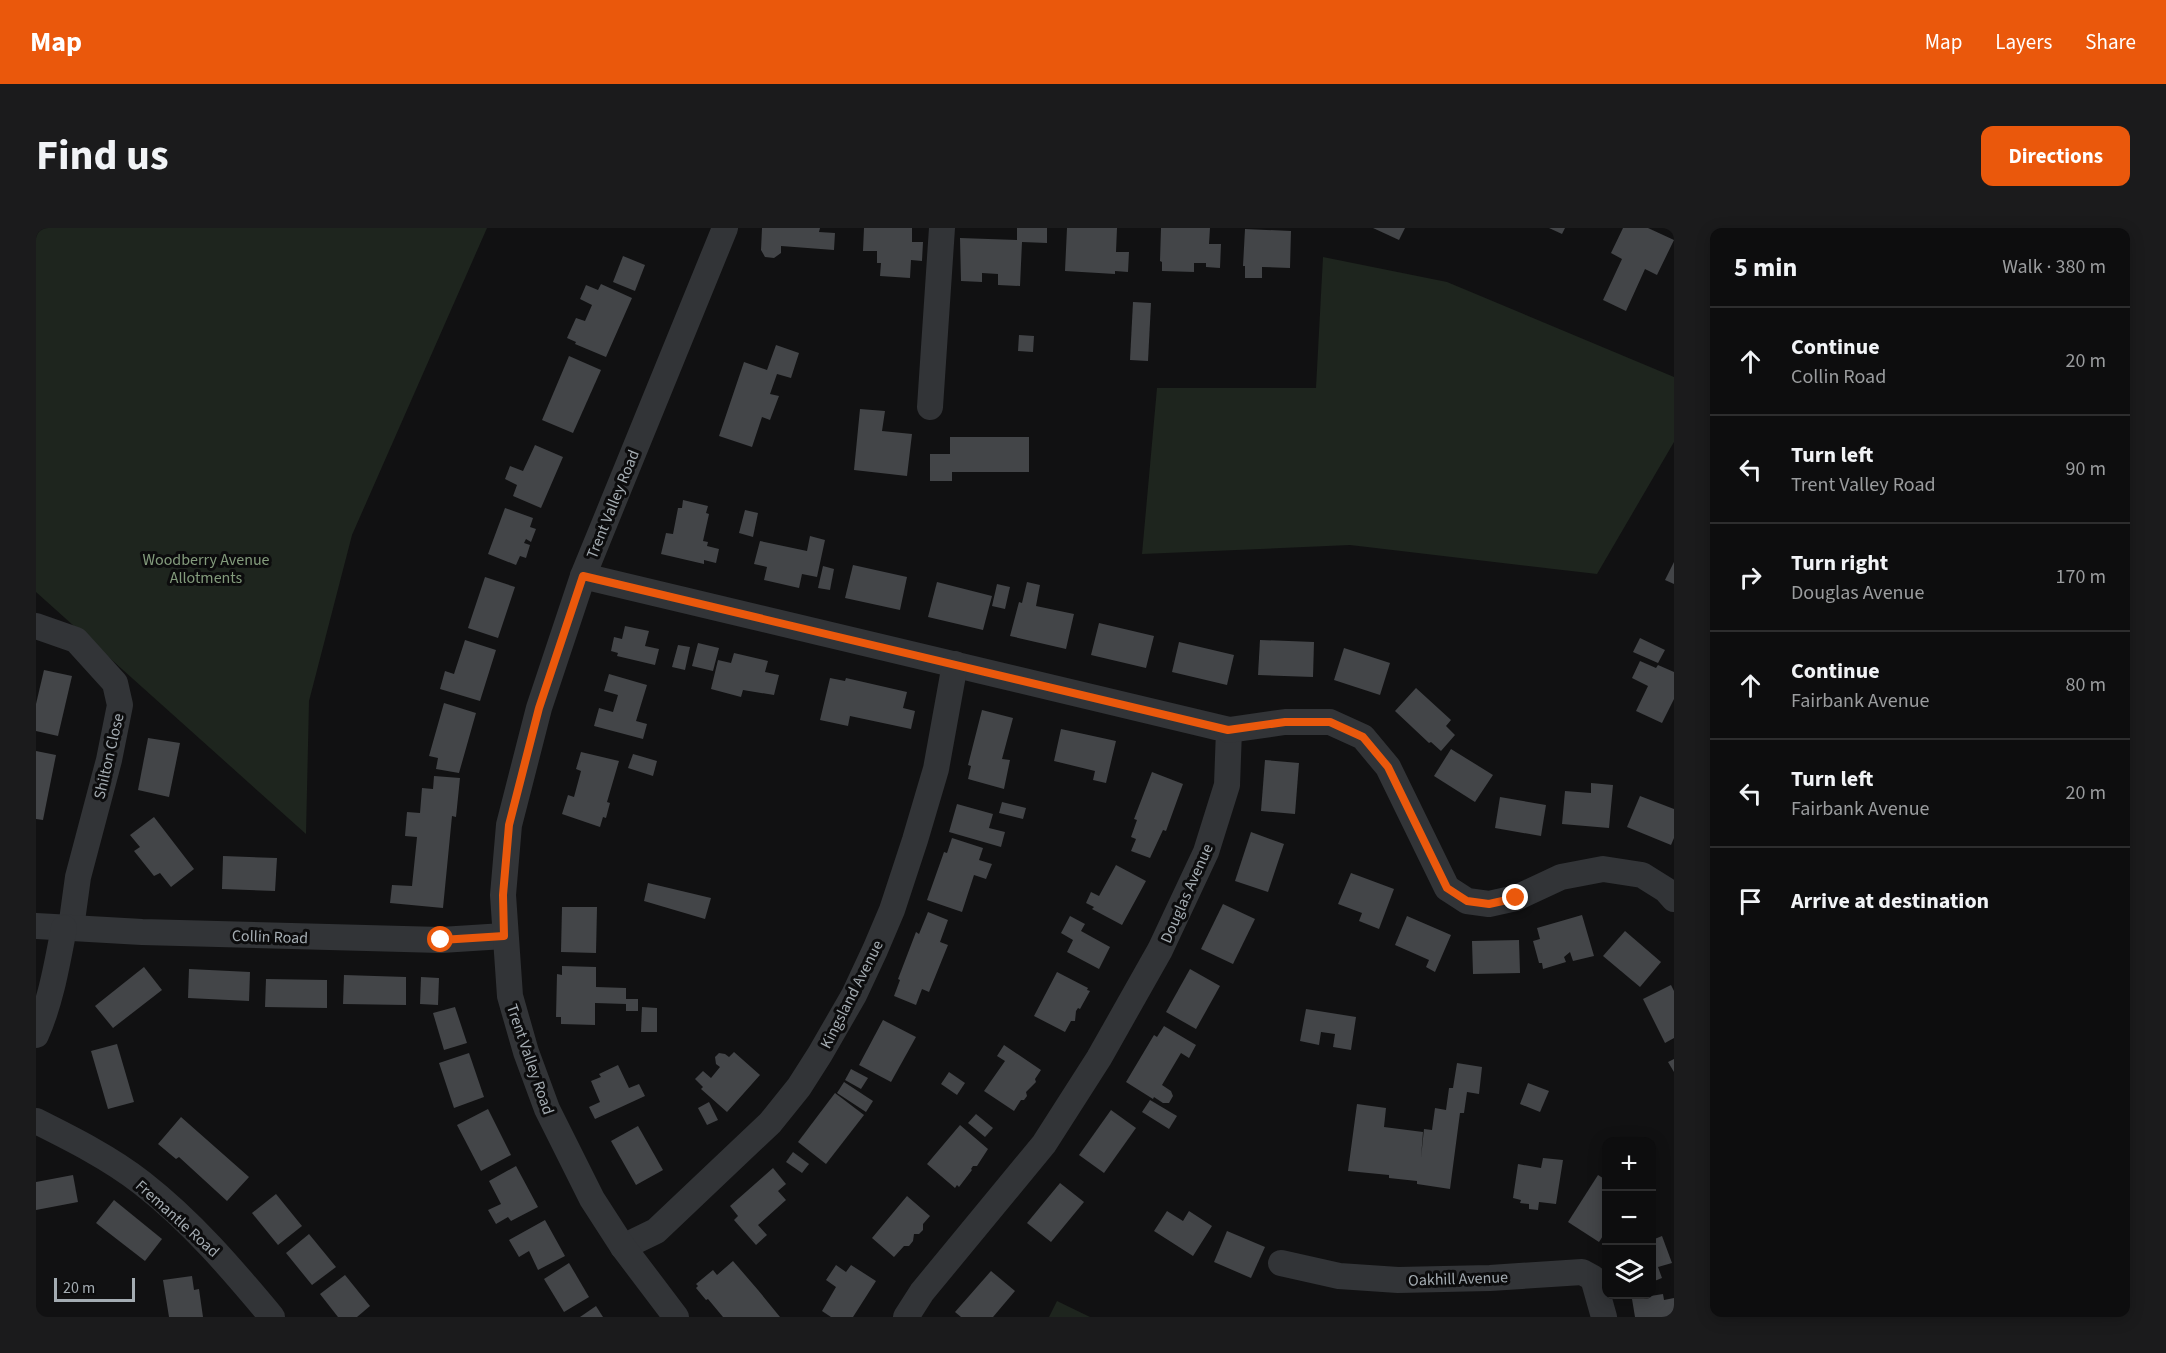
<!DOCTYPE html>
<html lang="en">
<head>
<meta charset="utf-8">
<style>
  :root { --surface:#0d0d0e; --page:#1b1b1c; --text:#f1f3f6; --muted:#9a9c9e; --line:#2d2d2e; --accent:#ea580c }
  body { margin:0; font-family:"Source Sans 3",sans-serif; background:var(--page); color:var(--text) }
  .controls { position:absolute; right:18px; bottom:18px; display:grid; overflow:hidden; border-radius:12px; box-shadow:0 3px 15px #0003 }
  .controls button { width:54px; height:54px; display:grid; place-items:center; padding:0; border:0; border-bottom:2px solid var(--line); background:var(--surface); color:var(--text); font:30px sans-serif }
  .scale { position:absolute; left:18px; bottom:15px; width:81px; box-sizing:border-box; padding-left:6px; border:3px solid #a4acb2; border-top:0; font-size:16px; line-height:21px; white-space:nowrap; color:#a4acb2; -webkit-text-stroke:4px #0c0c0d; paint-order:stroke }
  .stop { position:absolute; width:18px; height:18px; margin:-14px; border:4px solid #ea580c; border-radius:50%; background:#fff }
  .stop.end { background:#ea580c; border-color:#fff; box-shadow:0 2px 6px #0008 }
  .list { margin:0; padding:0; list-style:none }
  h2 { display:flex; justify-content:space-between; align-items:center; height:78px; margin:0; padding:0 24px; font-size:26px }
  h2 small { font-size:20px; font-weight:400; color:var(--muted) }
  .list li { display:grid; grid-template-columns:39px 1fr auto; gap:18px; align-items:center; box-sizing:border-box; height:108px; padding:0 24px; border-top:2px solid var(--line) }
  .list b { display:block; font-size:22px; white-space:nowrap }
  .list p { margin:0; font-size:20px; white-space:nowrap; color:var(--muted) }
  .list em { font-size:20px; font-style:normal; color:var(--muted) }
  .icon { flex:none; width:33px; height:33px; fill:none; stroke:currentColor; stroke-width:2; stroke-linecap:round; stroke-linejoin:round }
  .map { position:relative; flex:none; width:1638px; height:1089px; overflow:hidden; border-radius:12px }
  header { display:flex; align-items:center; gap:36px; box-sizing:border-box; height:84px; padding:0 30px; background:var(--accent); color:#fff }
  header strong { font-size:28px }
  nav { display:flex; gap:33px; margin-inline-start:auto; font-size:21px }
  .intro { display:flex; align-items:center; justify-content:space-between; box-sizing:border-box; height:144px; padding:0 36px }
  h1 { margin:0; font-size:42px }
  .button { padding:15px 27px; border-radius:12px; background:var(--accent); color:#fff; font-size:21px; font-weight:700 }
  main { display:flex; gap:36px; padding:0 36px }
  aside { flex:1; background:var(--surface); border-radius:12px; box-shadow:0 3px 15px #0003 }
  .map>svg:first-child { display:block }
  .green { fill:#1e251e }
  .building { fill:#434548 }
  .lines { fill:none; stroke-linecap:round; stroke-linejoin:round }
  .minor { stroke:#323437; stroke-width:26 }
  .route { stroke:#ea580c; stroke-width:8 }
  .labels { text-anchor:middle; stroke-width:6; stroke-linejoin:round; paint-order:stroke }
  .street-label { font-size:16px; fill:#a4acb2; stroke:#0c0c0d }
  .park-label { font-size:16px; fill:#839b7c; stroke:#0c0c0d }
</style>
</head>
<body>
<header>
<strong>Map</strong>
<nav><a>Map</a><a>Layers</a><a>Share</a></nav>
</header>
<div class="intro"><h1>Find us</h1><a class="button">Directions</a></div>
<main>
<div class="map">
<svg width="1638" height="1089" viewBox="0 0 1638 1089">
  <rect width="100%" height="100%" fill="#111112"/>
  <!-- green -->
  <g class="green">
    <path d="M0 0H451L316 307 273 473 270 606 0 364Z"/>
    <path d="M1287 29 1411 54 1638 149V214L1561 346 1314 317 1106 326 1121 160H1280Z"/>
    <path d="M1021 1073 1054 1089H1013Z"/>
  </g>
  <!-- building -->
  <g class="building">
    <path d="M726 0H784L783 4 799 5 798 22 745 18V25L738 30 729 29 725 22Z"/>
    <path d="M828 0H876V14H887L886 33 875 32 874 50 844 48 845 35H841V23H827Z"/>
    <path d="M981 0H1011V15L986 14 984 58 962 57V46L946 45V54L925 53 924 10 981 12Z"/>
    <path d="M1031 0H1081L1080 24H1093L1092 44 1079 43V46L1029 43Z"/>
    <path d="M1125 0H1174L1173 16H1185L1184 40 1170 39V35H1158V44L1126 43V34L1124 33Z"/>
    <path d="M1337 0H1369L1363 12Z"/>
    <path d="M1513 0H1529L1526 6Z"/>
    <path d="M1587 0H1612L1638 12 1621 47 1609 41 1590 83 1567 72 1586 31 1575 25Z"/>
    <path d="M1209 1 1255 3 1254 40 1226 39V50H1209V38H1207Z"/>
    <path d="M587 28 609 37 599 63 577 54Z"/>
    <path d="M565 56 596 70 570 129 539 116 540 114 531 110 540 90 549 93 556 77 544 71 550 57 562 62Z"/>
    <path d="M1097 74 1115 75 1112 133 1094 132Z"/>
    <path d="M983 107 998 108 997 124 982 123Z"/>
    <path d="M740 117 763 125 755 150 741 146 734 166 743 168 734 192 726 189 716 219 683 208 708 134 731 142Z"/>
    <path d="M533 128 565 142 537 205 506 192Z"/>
    <path d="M824 181 849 183 846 203 876 206 871 248 818 242Z"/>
    <path d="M914 209H993V244H916V253H894V226H914Z"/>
    <path d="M499 217 527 229 505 280 477 268 481 257 469 251 474 238 487 243Z"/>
    <path d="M647 272 672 278 670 285 673 286 667 313 672 314 671 318 683 321 680 335 668 332V336L625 326 630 305 637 306 642 280H646Z"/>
    <path d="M469 280 497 290 494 299 500 301 495 314 490 311 488 315 494 317 490 330 484 328 480 337 452 326Z"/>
    <path d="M709 282 722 285 717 309 703 305Z"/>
    <path d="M774 308 789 312 781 349 766 346 763 360 728 352 731 339 718 336 724 313 771 323Z"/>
    <path d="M1638 334V356L1629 352Z"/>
    <path d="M817 337 871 349 864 382 809 370Z"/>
    <path d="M787 338 798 341 794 362 782 360Z"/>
    <path d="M449 349 479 359 462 410 432 400Z"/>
    <path d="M901 354 956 368 947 402 892 389Z"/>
    <path d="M991 354 1004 357 1000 378 1038 386 1030 421 974 408 983 374 986 375Z"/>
    <path d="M961 356 974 359 969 381 956 378Z"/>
    <path d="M1063 395 1118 408 1110 440 1055 427Z"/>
    <path d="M589 398 613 403 609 418 623 421 619 437 581 428 582 425 575 423 578 409 586 411Z"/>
    <path d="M1604 410 1629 422 1622 435 1597 424Z"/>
    <path d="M429 412 460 422 444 473 404 461 409 443 418 446Z"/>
    <path d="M1224 412 1278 414 1277 449 1222 447Z"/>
    <path d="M1143 414 1198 427 1191 457 1136 444Z"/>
    <path d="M662 415 683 420 677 443 656 438Z"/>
    <path d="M642 417 654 419 649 442 636 439Z"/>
    <path d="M1308 420 1354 435 1344 467 1298 452Z"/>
    <path d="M698 425 732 433 729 444 743 447 738 467 707 462 705 469 675 461 682 432 695 435Z"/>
    <path d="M1604 433 1620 440 1622 437 1638 444V471L1626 495 1600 483 1612 458 1596 450Z"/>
    <path d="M8 442 36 448 22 508 0 503V476Z"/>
    <path d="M573 446 611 457 600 493 611 496 607 511 558 498 563 480 577 484 582 467 568 463Z"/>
    <path d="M794 450 809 453 810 450 871 464 867 480 879 483 875 501 814 488 812 498 784 492Z"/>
    <path d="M1380 460 1415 492 1410 498 1419 507 1405 523 1395 514 1393 515 1359 483Z"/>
    <path d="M408 475 440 485 423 545 400 541 402 530 393 528Z"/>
    <path d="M946 482 977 490 966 531 974 532 968 561 932 551 935 538 932 537Z"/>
    <path d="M1025 501 1080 513 1070 555 1057 552 1059 543 1018 533Z"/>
    <path d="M112 510 144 515 133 569 102 562Z"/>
    <path d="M1415 521 1457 547 1439 574 1398 548Z"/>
    <path d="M0 523 20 527 7 592 0 591Z"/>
    <path d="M545 524 583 533 571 574 574 575 570 590 567 589 564 599 526 586 532 567 538 569 545 543 540 541Z"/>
    <path d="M597 526 621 533 617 548 592 540Z"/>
    <path d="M1229 532 1263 535 1259 586 1225 583Z"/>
    <path d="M1116 544 1147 556 1130 603 1127 602 1114 630 1095 623 1100 611 1095 609 1101 592 1098 591Z"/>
    <path d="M398 548 424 550 420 589 416 588 407 680 354 675 356 657 376 658 381 609 369 608 371 584 384 585 386 560 397 561Z"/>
    <path d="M1555 555 1577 557 1573 600 1526 596 1529 563 1555 565Z"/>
    <path d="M1604 568 1638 581V610L1635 617 1591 599Z"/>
    <path d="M1464 569 1510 577 1505 608 1459 600Z"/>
    <path d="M966 574 990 580 987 591 963 585Z"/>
    <path d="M921 576 957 586 953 600 969 604 965 619 913 604Z"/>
    <path d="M118 589 158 641 135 659 124 645 118 648 98 623 104 619 94 607Z"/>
    <path d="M1215 604 1248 616 1232 664 1199 653Z"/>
    <path d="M916 610 947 620 943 632 956 636 950 651 938 647 926 684 891 672 908 624 911 625Z"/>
    <path d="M187 628 241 630 239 663 186 661Z"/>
    <path d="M1080 637 1110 653 1086 697 1056 681 1058 679 1050 675 1055 664 1063 668Z"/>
    <path d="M1315 645 1358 661 1343 701 1323 693 1326 685 1302 676Z"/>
    <path d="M612 655 675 670 669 691 608 673Z"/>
    <path d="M1187 676 1219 691 1197 736 1165 721Z"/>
    <path d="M526 679H561L560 725 525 724Z"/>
    <path d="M892 684 912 692 904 714 912 717 893 764 886 761 880 777 858 768 864 752 862 751 880 704 883 706Z"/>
    <path d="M1546 687 1558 728 1537 733 1534 724 1528 729 1530 734 1507 741 1506 735H1503L1497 713 1504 711 1501 700Z"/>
    <path d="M1034 688 1049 696 1045 703 1074 719 1063 741 1031 724 1037 712 1025 705Z"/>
    <path d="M1371 688 1415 707 1399 744 1390 739 1393 732 1359 717Z"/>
    <path d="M1589 703 1625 734 1604 759 1567 728Z"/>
    <path d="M1483 712 1484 745 1437 746 1436 713Z"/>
    <path d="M526 738 560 739V759L590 760V771H602V783H590V776L559 775V797L525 796V789H520L521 746 526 747Z"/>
    <path d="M108 739 126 762 77 800 59 778Z"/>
    <path d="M153 741 214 744 213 773 152 770Z"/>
    <path d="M1154 741 1184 758 1160 801 1130 784Z"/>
    <path d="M1021 744 1052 760 1051 762 1054 763 1044 781 1042 780 1040 783 1039 793H1035L1029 804 998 788Z"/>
    <path d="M308 747 370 749V777L307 776Z"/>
    <path d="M385 749 403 750 402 777 384 776Z"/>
    <path d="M230 751 291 752V780L229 779Z"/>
    <path d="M1635 757 1638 763V810L1629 815 1607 771Z"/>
    <path d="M419 779 431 815 408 822 397 785Z"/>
    <path d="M606 779 621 780V804H605Z"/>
    <path d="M1270 781 1320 789 1315 822 1297 819 1299 806 1285 804 1283 817 1264 813Z"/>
    <path d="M847 792 880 809 855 854 823 837Z"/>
    <path d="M1128 798 1160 817 1153 830 1145 825 1126 857 1135 863 1137 868 1133 875H1127L1118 869 1117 871 1090 854 1118 807 1121 809Z"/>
    <path d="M81 816 98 874 72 881 55 823Z"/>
    <path d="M968 817 1005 842 999 851 1000 854 990 864 991 868 988 872H985L978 883 948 863 969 833 961 828Z"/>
    <path d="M698 824 724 847 691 884 665 861 667 859 659 851 667 843 675 850 684 839 680 836 679 829 683 825 689 826 693 829Z"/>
    <path d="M433 825 448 869 418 880 403 835Z"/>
    <path d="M1638 831V844L1632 834Z"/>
    <path d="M1421 835 1446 839 1443 866 1431 864 1428 885H1424L1414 961 1381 956V953L1353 950V947L1312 943 1321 876 1350 880 1348 899 1387 904 1385 930 1388 901 1396 902 1399 880 1410 882 1413 860H1417Z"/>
    <path d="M582 837 593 860 603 856 609 868 559 891 553 879 564 874 555 853 565 849 563 846Z"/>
    <path d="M815 841 832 850 825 861 809 852Z"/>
    <path d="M913 844 929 855 921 867 905 856Z"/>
    <path d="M808 854 837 873 830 884 801 865Z"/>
    <path d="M1492 855 1513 863 1504 884 1484 876Z"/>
    <path d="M799 865 828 887 790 936 762 914Z"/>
    <path d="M1114 872 1141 888 1133 901 1106 884Z"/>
    <path d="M673 874 682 892 671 897 662 880Z"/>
    <path d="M452 881 475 927 445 943 421 897Z"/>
    <path d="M1075 882 1100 900 1068 945 1043 927Z"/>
    <path d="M940 886 957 900 949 909 932 895Z"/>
    <path d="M145 889 213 949 191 973 143 929 140 931 122 916Z"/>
    <path d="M924 897 952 921 941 938H937L935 941 936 942 923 959 921 957 919 960 891 936Z"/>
    <path d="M602 898 627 942 600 957 575 913Z"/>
    <path d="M757 924 773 936 766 945 750 934Z"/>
    <path d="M1507 930 1527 932 1520 976 1503 974 1502 982 1493 981V976L1484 975 1485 972 1477 970 1482 936 1505 940Z"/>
    <path d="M480 938 502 979 475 993 472 989 460 996 452 982 465 976 453 953Z"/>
    <path d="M737 940 750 956 742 963 750 972 722 997 731 1007 720 1017 698 992 702 988 694 978Z"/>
    <path d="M37 947 42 974 0 982V954Z"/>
    <path d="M1562 947 1570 952V1003L1563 1014 1532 994Z"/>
    <path d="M1024 955 1048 974 1015 1014 991 995Z"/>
    <path d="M240 966 266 998 242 1017 216 985Z"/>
    <path d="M871 968 894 988 887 996V1002L883 1006H878L877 1013 873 1018H868L858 1029 836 1010Z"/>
    <path d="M78 972 126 1011 109 1033 60 995Z"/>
    <path d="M1131 983 1147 993 1153 983 1176 998 1157 1028 1118 1003Z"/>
    <path d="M509 992 529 1028 502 1042 493 1023 483 1029 473 1012Z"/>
    <path d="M1191 1003 1229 1019 1215 1050 1178 1034Z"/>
    <path d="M273 1006 300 1039 276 1057 250 1025Z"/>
    <path d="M1626 1008 1636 1035 1622 1039 1626 1050 1616 1054V1012Z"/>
    <path d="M697 1033 722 1062 744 1089H687L672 1071 670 1072 660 1060 662 1058 660 1056 677 1042 681 1047Z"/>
    <path d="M533 1035 553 1069 528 1084 508 1051Z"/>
    <path d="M800 1037 810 1044 815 1037 840 1053 817 1089H795L786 1083 800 1059 790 1052Z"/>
    <path d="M955 1043 979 1063 957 1089H925L919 1084Z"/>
    <path d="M309 1047 334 1078 321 1089H302L284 1066Z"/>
    <path d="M156 1048 158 1062 163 1061 167 1089H133L127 1052Z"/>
    <path d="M1627 1066 1628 1072 1638 1070V1087L1631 1089H1599L1596 1071Z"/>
    <path d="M560 1078 567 1089H544Z"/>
  </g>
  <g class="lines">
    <!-- minor -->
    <g class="minor">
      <path d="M894 179 906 0"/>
      <path d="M547 348 1193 502 1191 557 1170 624 1124 722 1063 830 1008 916 886 1064 870 1089"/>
      <path d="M0 398 40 412 79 455 84 477 73 532 42 649 35 700"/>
      <path d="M1193 502 1249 494H1294L1327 509 1352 539 1411 660 1431 673 1453 676 1480 670 1525 649 1567 641 1606 647 1630 662 1638 671"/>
      <path d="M0 698 106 704 405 712 468 708"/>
      <path d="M0 807C15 773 21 736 28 700"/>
      <path d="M0 893C36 911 74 930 106 955 156 994 196 1041 236 1089"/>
      <path d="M587 1019 620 1003 734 895 763 859 784 826 818 767 839 722 856 682 879 612 900 541 919 436"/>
      <path d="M1245 1035 1303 1048 1362 1052 1454 1050 1546 1044 1557 1050 1568 1089"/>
      <path d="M640 1089 587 1019 556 971 511 881 490 824 474 768 467 667 473 597 503 480 547 348 689 0"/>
    </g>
  </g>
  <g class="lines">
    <!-- route -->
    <path class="route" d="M405 712 468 708 467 667 473 597 503 480 547 348 1192 502 1249 494H1294L1327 509 1352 539 1411 660 1431 673 1453 676 1480 670"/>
  </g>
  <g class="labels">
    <!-- street labels -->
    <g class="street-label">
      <text transform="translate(576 276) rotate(-68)" y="6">Trent Valley Road</text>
      <text transform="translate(72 528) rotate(-77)" y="6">Shilton Close</text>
      <text transform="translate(1150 665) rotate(-66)" y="6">Douglas Avenue</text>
      <text transform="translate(234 708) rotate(2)" y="6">Collin Road</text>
      <text transform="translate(815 766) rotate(-63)" y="6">Kingsland Avenue</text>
      <text transform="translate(495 831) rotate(71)" y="6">Trent Valley Road</text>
      <text transform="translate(142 990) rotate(42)" y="6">Fremantle Road</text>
      <text transform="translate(1422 1050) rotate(-2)" y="6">Oakhill Avenue</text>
    </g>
    <!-- park labels -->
    <g class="park-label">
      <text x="170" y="337">Woodberry Avenue<tspan x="170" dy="18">Allotments</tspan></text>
    </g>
  </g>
</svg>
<div class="controls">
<button>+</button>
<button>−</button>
<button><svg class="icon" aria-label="layers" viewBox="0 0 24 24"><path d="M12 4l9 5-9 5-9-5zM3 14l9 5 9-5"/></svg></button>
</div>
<div class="scale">20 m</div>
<div class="stop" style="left:405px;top:712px"></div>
<div class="stop end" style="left:1480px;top:670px"></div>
</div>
<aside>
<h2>5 min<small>Walk · 380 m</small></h2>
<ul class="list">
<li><svg class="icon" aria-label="ahead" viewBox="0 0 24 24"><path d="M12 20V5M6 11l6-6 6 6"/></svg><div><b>Continue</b><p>Collin Road</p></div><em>20 m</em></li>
<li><svg class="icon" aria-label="left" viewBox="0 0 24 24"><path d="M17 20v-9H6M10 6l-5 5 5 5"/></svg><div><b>Turn left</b><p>Trent Valley Road</p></div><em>90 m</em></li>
<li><svg class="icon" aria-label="right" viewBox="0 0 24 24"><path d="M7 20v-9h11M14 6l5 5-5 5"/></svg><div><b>Turn right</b><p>Douglas Avenue</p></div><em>170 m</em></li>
<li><svg class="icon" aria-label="ahead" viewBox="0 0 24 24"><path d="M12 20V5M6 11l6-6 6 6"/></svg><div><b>Continue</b><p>Fairbank Avenue</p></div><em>80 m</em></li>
<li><svg class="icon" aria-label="left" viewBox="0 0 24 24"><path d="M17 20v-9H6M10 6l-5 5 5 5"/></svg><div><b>Turn left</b><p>Fairbank Avenue</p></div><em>20 m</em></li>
<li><svg class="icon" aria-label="arrive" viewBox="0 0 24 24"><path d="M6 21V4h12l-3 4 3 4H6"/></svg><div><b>Arrive at destination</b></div></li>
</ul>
</aside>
</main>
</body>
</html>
